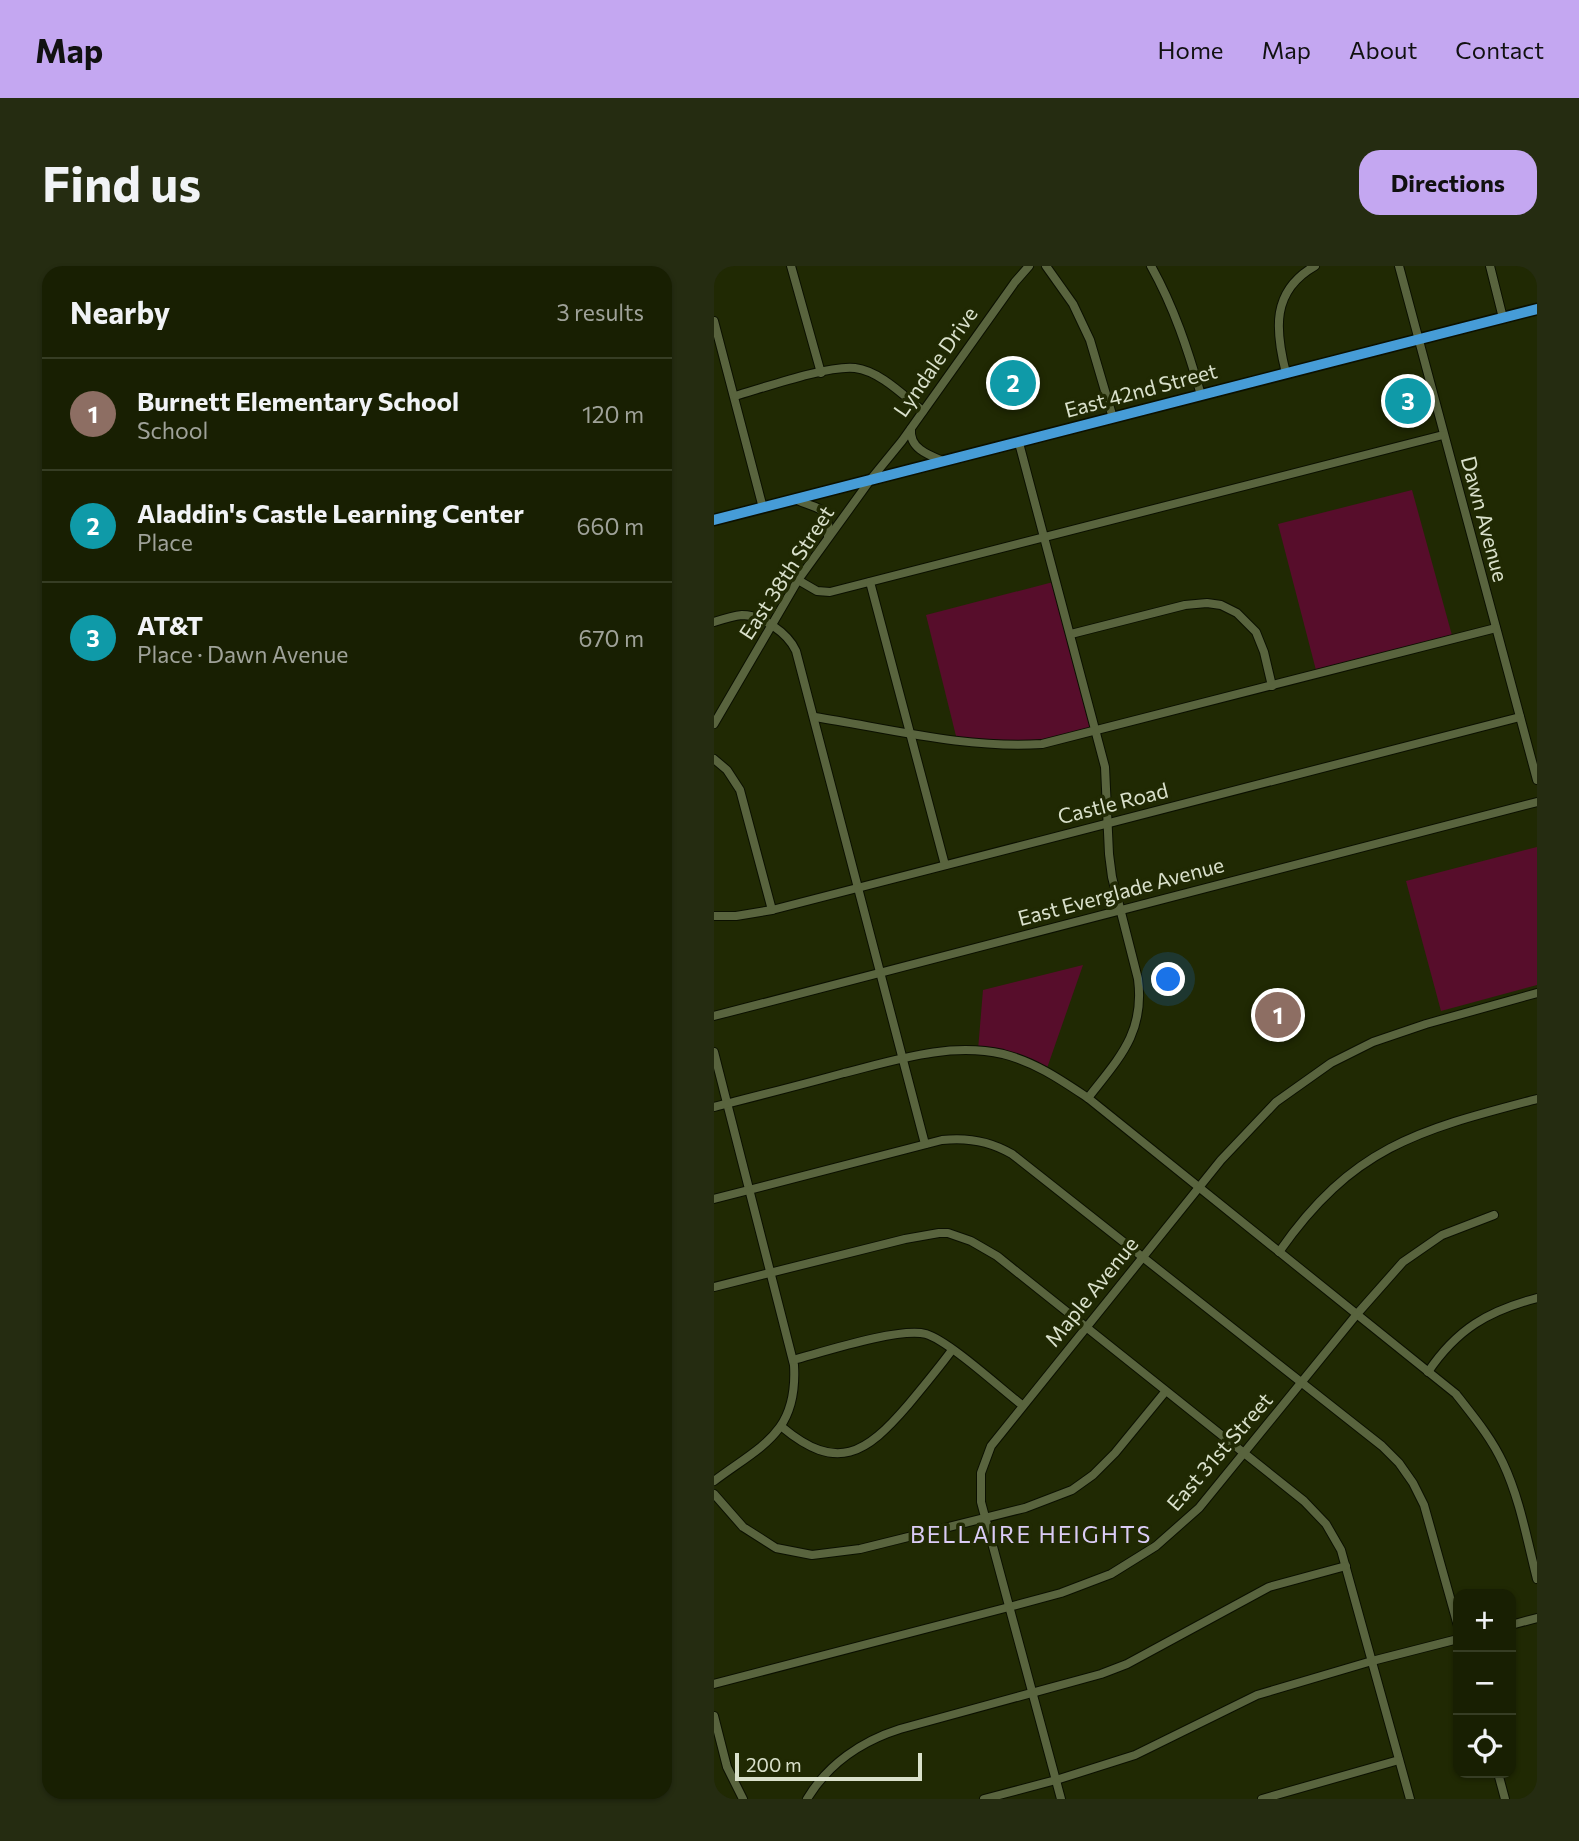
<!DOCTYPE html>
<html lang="en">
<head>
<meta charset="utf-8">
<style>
  :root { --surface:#181f02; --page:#252c11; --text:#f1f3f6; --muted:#9fa299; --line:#363d24; --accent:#c4a7f1 }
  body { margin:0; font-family:Commissioner,sans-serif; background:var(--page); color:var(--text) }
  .controls { position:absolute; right:21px; bottom:21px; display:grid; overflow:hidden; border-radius:14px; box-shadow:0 2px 5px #0004 }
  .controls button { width:63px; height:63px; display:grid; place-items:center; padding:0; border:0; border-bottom:2px solid var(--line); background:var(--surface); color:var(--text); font:35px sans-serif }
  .scale { position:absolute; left:21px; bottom:18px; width:187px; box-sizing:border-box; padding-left:7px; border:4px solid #dae1cc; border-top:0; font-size:19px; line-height:24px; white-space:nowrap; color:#dae1cc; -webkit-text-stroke:5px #202903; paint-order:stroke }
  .you { position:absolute; left:455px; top:714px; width:24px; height:24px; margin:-18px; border:5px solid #fff; border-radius:50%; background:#1a73e8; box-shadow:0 0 0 10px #1a73e833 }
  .badge { display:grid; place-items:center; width:46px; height:46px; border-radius:50%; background:var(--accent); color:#fff; font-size:23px; font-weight:700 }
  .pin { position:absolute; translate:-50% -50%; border:4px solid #fff; box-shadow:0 2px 7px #0006 }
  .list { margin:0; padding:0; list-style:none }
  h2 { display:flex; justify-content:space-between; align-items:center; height:91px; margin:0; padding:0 28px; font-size:30px }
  h2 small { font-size:23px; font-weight:400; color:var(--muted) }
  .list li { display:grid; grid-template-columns:46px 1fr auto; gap:21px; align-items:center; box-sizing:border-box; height:112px; padding:0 28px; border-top:2px solid var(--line) }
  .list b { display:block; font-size:26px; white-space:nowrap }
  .list p { margin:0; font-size:23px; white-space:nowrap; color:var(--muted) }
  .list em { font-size:23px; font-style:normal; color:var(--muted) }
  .icon { flex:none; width:38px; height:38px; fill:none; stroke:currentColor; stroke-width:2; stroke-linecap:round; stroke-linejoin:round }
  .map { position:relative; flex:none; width:823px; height:1533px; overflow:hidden; border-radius:21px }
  header { display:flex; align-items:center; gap:42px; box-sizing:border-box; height:98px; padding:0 35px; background:var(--accent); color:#111 }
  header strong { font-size:33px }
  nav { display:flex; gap:38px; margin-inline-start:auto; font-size:24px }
  .intro { display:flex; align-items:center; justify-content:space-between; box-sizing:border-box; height:168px; padding:0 42px }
  h1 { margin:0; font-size:49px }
  .button { padding:18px 32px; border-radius:21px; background:var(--accent); color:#111; font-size:24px; font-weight:700 }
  main { display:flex; gap:42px; padding:0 42px }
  aside { flex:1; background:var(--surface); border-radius:21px; box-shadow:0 2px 5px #0004 }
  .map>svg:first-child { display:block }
  .green { fill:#570d2b }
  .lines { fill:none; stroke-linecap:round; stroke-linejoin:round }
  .minor-casing { stroke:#0b1000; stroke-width:10 }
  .highway-casing { stroke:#0b1000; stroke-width:13 }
  .minor { stroke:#59643e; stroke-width:8 }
  .highway { stroke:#469cd7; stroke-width:10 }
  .labels { text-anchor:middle; stroke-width:7; stroke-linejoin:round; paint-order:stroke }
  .street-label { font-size:21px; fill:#dae1cc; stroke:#202903 }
  .neighbourhood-label { font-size:23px; letter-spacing:2px; fill:#dbccf6; stroke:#202903 }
</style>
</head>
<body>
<header>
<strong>Map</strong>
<nav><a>Home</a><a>Map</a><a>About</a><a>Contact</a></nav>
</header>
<div class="intro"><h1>Find us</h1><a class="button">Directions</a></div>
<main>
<aside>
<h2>Nearby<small>3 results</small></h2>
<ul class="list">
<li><span class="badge" style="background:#8d6e63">1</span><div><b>Burnett Elementary School</b><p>School</p></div><em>120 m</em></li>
<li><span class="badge" style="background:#0f9aa8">2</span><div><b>Aladdin's Castle Learning Center</b><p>Place</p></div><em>660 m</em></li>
<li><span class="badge" style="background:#0f9aa8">3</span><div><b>AT&amp;T</b><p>Place · Dawn Avenue</p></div><em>670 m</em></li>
</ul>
</aside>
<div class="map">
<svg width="823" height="1533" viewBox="0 0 823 1533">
  <rect width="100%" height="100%" fill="#202903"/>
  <!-- green -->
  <g class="green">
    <path d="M698 224 739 373 603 408 564 258Z"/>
    <path d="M343 315 382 465 328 478 243 474 212 349Z"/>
    <path d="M823 581V719L727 745 692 615Z"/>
    <path d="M369 699 332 805 264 784 269 724Z"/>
  </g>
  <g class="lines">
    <defs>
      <g id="minor">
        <path d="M77 0 107 107"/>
        <path d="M332 0 359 38 376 74 399 152"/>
        <path d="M437 0C460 41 474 84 487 129"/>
        <path d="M685 0 823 514"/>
        <path d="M776 0 789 52"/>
        <path d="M0 55 49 242"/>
        <path d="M572 107C561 64 557 25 601 0"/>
        <path d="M21 130C49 122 114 99 141 102 166 105 190 130 209 145"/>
        <path d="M197 163C195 182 214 189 229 195"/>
        <path d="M305 177 391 501 395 588 398 611 424 713C431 767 405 792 374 832"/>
        <path d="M81 233C105 245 117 238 114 271"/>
        <path d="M84 314 103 325 116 326 729 169"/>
        <path d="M156 316 231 599"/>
        <path d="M0 356C9 353 18 350 28 349 48 349 74 367 82 385L211 878"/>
        <path d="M357 368 471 339 493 337 507 339 523 347 542 366 550 386 558 420"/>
        <path d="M101 451C176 463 253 483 328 478L782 362"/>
        <path d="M0 458 84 314 157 213 188 175 301 16 315 0"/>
        <path d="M0 493 13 504 26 524 58 644"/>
        <path d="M0 650H22L58 644 806 451"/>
        <path d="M0 750 823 536"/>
        <path d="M0 786 80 1099C84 1167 48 1179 0 1215"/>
        <path d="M0 841C43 830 87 819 130 807 182 794 235 776 289 788 321 796 347 814 374 832L742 1128C759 1150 777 1171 789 1197 806 1233 813 1274 823 1313"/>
        <path d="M0 933 228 874C254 871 276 875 298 888L668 1180 685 1197 699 1217 710 1239 744 1360"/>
        <path d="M565 986C639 880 705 864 823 833"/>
        <path d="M0 1021 191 973 225 967H234L257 975 283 990 590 1235 612 1258 627 1284 696 1533"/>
        <path d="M79 1094C109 1086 185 1061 212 1068 235 1075 286 1122 308 1139"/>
        <path d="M714 1106C743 1063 774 1045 823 1032"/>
        <path d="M68 1161C123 1207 152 1188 194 1139 209 1121 224 1103 238 1084"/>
        <path d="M0 1228 29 1261 62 1282 98 1289 146 1283 311 1242 358 1224 379 1209 401 1187 451 1126"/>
        <path d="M797 1359 823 1352"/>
        <path d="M0 1418 295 1341 347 1327 397 1308 442 1280 485 1242 643 1048 689 996 728 969 780 949"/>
        <path d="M0 1450 13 1501 29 1533"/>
        <path d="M784 1507 791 1533"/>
        <path d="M93 1533C114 1498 148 1475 186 1463L387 1408 413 1398 555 1321 632 1300"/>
        <path d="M270 1533 342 1514 421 1489 543 1429 658 1395 744 1373"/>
        <path d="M347 1533 267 1236V1207L277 1180 507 894 562 836 617 797 659 776 712 758 823 727"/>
        <path d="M548 1533 685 1494"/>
      </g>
      <path id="highway" d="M0 254 823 43"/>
    </defs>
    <!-- minor casing -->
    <use href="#minor" class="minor-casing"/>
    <!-- highway casing -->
    <use href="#highway" class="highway-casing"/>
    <!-- minor -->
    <use href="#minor" class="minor"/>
    <!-- highway -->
    <use href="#highway" class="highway"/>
  </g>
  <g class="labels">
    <!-- street labels -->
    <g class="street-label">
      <text transform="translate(222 96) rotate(-55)" y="7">Lyndale Drive</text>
      <text transform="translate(427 125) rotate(-15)" y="7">East 42nd Street</text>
      <text transform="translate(770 253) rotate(75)" y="7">Dawn Avenue</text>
      <text transform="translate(73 307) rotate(-57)" y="7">East 38th Street</text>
      <text transform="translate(399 538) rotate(-14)" y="7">Castle Road</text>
      <text transform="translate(407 626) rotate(-15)" y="7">East Everglade Avenue</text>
      <text transform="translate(378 1026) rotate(-51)" y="7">Maple Avenue</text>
      <text transform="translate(506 1186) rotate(-49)" y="7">East 31st Street</text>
    </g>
    <!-- neighbourhood labels -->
    <g class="neighbourhood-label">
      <text x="317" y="1277">BELLAIRE HEIGHTS</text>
    </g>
  </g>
</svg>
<div class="controls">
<button>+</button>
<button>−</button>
<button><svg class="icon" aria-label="locate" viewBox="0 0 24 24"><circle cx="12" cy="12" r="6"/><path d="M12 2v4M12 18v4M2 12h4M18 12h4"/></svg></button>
</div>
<div class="scale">200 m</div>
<div class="you"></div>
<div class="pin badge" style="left:564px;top:749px;background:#8d6e63">1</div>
<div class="pin badge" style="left:299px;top:117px;background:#0f9aa8">2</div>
<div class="pin badge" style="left:694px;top:135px;background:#0f9aa8">3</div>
</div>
</main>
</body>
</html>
